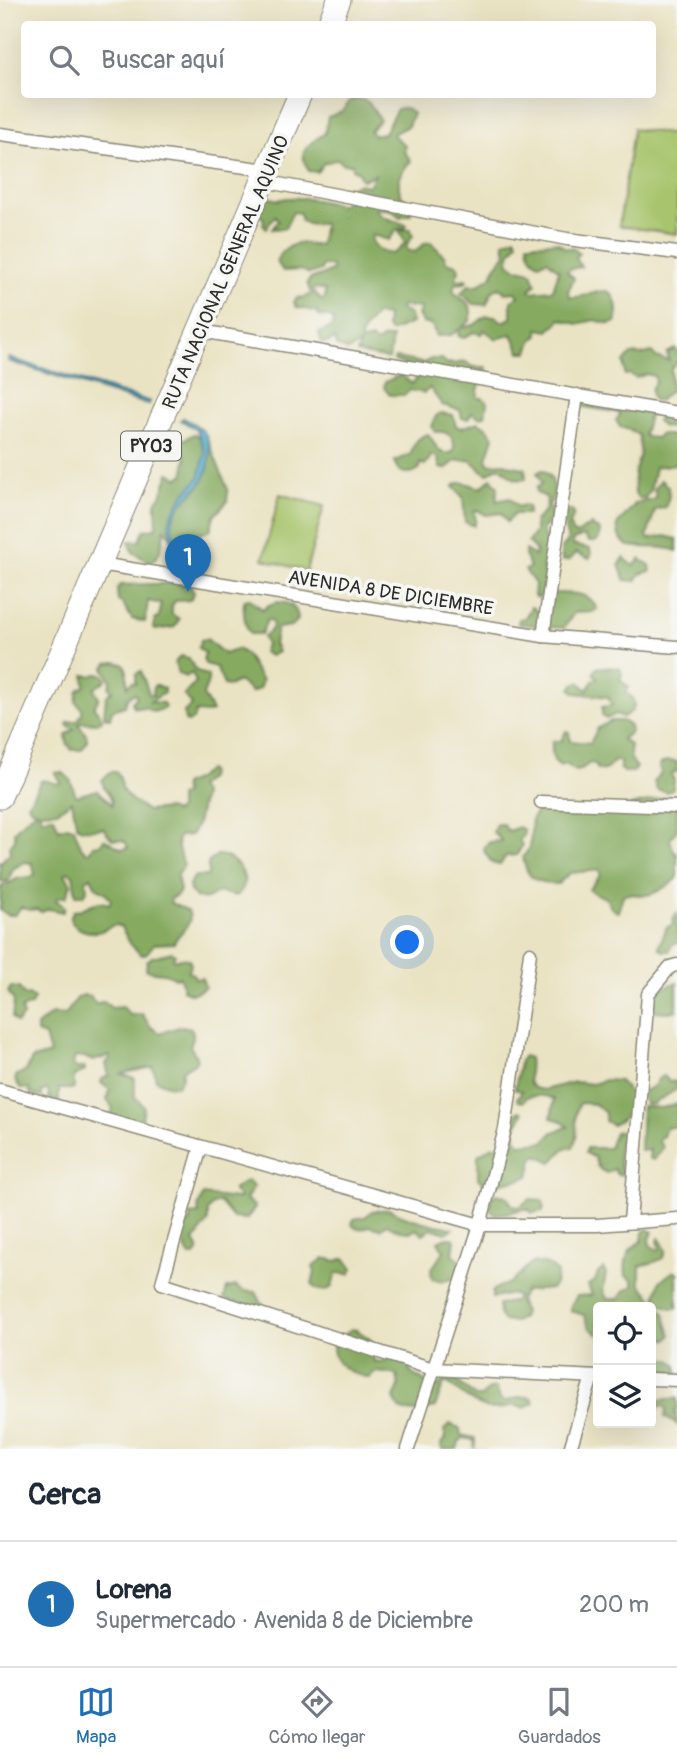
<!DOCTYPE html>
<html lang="es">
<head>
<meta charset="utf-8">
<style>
  :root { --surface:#fff; --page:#f6f6f7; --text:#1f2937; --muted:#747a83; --line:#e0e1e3; --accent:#1f6fb2 }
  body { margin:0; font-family:Pangolin,sans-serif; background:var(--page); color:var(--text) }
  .controls { position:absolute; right:21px; bottom:21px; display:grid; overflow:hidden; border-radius:7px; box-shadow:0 7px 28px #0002 }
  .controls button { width:63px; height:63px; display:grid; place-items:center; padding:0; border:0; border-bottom:2px solid var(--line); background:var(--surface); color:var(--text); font:35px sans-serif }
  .you { position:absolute; left:408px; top:943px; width:24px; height:24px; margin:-18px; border:5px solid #fff; border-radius:50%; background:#1a73e8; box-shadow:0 0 0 10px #1a73e833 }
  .badge { display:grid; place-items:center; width:46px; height:46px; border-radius:50%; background:var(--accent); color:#fff; font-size:23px; font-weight:700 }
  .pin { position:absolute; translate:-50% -58px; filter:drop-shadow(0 2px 4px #0008) }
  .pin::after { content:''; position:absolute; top:37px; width:24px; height:21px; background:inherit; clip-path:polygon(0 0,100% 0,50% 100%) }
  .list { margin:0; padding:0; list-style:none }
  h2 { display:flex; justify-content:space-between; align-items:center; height:91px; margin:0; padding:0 28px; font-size:30px }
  h2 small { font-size:23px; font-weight:400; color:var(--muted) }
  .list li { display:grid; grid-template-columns:46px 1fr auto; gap:21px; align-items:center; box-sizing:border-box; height:126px; padding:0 28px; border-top:2px solid var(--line) }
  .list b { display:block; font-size:26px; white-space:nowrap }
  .list p { margin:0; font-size:23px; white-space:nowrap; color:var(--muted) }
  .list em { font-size:23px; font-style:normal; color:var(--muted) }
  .icon { flex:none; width:38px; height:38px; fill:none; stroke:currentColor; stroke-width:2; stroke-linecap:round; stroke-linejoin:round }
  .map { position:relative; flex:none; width:677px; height:1449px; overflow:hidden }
  .search { position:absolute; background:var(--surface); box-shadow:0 7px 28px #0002; left:21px; right:21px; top:21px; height:77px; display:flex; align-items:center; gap:18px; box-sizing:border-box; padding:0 24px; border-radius:7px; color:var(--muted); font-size:26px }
  .sheet { height:217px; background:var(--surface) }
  nav { display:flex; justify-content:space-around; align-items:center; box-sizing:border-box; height:98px; border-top:2px solid var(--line); background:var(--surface); font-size:19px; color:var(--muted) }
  nav a { display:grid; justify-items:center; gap:4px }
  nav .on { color:var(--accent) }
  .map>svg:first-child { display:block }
  .green { fill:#a8c56d; stroke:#6a784c; stroke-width:2 }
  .forest { fill:#86aa60; stroke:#586a46; stroke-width:2; fill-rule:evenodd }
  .water { fill:#46a6c6; stroke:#386878; stroke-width:2 }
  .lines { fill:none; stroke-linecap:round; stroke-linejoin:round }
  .street-casing { stroke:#8a8777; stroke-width:15 }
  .highway-casing { stroke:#8a8777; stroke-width:25 }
  .street { stroke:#fff; stroke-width:12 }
  .highway { stroke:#fff; stroke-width:23 }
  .labels { text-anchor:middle; stroke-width:7; stroke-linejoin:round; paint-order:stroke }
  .shield { fill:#f6f6f2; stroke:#686867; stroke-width:2 }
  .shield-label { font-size:18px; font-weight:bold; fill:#2b2b2b }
  .street-label { font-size:19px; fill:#2b2b2b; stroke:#f6f6f2 }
</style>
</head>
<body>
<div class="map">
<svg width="677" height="1449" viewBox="0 0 677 1449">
  <rect width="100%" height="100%" fill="#f6f6f2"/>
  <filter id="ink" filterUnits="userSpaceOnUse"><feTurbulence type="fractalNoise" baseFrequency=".0143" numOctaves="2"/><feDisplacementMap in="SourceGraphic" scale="14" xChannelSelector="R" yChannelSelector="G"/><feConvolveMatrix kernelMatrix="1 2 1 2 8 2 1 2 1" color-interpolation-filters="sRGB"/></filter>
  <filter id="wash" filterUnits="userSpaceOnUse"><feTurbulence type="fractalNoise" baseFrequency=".00686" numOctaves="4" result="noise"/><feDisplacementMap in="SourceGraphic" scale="28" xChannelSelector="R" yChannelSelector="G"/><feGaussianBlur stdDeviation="1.57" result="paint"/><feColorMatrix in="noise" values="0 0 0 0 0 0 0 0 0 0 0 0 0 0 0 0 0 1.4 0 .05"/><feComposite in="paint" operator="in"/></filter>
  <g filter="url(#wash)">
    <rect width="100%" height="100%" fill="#eae3c3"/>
    <!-- green -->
    <g class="green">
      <path d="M633 129 677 135V234L619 226Z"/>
      <path d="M280 494 324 506 306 571 263 559Z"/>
    </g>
    <!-- forest -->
    <g class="forest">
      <path d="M351 99C371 97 372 108 380 120L370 131 373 135 384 133 397 109 406 108 413 113 408 126 394 133V136L405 145 404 151 411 161C399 172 392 192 409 202L411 214 400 217 391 210 377 208V211L383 217 407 225 405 228 397 229 389 240 372 235C369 247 382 252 392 254L400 249 405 242 399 231 410 229 413 236 407 244V250L415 252 425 243 431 242 445 257 446 262 457 265 459 270 456 278 458 280 466 279 467 281 465 283 455 284 453 291C465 304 474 299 470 321L461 328 474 325 486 316H495L503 322 511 318V301L519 296 516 292 505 293 499 287 492 292 486 305 474 304 461 293 469 285H478L492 276 495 267 506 254 504 242 515 237 518 242 511 252 508 263 518 269 532 272 536 284 529 290 531 292 553 290 559 270 547 260 540 263C532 261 528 251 528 243 532 243 535 243 539 243 552 244 553 237 565 248H574L579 254 576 258 581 267 569 269 567 272 574 278 568 291 570 297C582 299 595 290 608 291 618 298 618 310 616 322L609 324 595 320 577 324 561 319 549 331 538 329V335L532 341 528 352H520L512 334 497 339 484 330 481 334 474 332 463 338 458 336 460 329 451 335 436 336 432 325 423 323 418 315 421 308 401 306 400 309 410 315 412 323 390 332 386 327 387 316 375 314C370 324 360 329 361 342L371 339 377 343 383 338H392L389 359 357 353 360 344 348 351 337 346 335 339 328 343H322L319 333 332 327 334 320 329 317 319 316 317 312 296 307 294 302 297 298 305 297 314 292 321 300 325 299V290L316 288 310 291 307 283 310 279 332 271V266H322L321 270 309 274 302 270 283 271 276 261C281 252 292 242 303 243 311 244 312 247 320 244L324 224H308L301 221 300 213 293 212 285 228 272 229 278 221 275 216 266 228 263 225 264 219 259 215 266 197 279 200C295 194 323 202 341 205L346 201 347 189 358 184 369 186 375 175 362 180 359 176V172L352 169V164H343L338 159 324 163 317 172 309 171C295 150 311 143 325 133L328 117 343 111Z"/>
      <path d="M675 349 677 351V363L671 368V390L659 401 653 400C650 391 650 389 656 381L654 376 647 374 636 378 629 374 625 375 624 362 631 354 641 355 652 352 656 357 669 361 667 353Z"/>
      <path d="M395 358 423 363 431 359H442L446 363 456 364 464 361 474 367H486L488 375C482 382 476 388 478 398H483L487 402 485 416 479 417 472 412 468 419 462 418 460 410 442 405 430 388 424 393 410 390 405 395H390L384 388 385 382 401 375 412 384 417 378 415 369 394 361Z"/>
      <path d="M586 401 650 412 644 434 646 437 657 438 660 434 674 436 675 430 673 428 663 427 657 421 660 416 677 412V464L655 467 650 491 645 498H639L635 494 634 475 640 453 639 436 632 431 620 427 616 420 620 415 619 413 580 406 579 403Z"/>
      <path d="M441 413 453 415 456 426 461 428 478 422 486 427 494 437 487 458 489 464 506 463 508 465 525 468 526 479C513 482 510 475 502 468H496L487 474 470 460 455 461 446 469 440 468 437 457 432 455 425 465 420 463V468C411 476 396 475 395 461L411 454C412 445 419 436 428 434 436 443 438 458 453 452 457 439 449 430 435 432L432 427 436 416Z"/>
      <path d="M194 434 209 443 228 490 227 502 214 516 210 530 200 534H194C177 548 178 547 165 529 162 541 162 559 149 562L133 552 129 541H140L144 530 155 528C160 518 153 510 157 500L161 496 169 473 179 478 184 474 186 458 181 441Z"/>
      <path d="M542 470C555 475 557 495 549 505 554 522 550 518 542 530L547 546 548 563 542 566C546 576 547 590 539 598L534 596 535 584 525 570 530 567 525 556V550L535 556 536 551 528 542 535 532V521C543 513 549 510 546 497L537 493 536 488 542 484 537 473Z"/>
      <path d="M491 478 498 487 496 501 510 498 518 507 523 505 528 507V514H514L507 522 501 513 486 515 477 510 474 512 476 520 474 526 465 522 463 497 453 487C461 478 471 486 481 488Z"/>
      <path d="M661 480 668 487 669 496 666 507 655 510 647 537 649 539 665 536 677 539V551C660 544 643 550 626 545L619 536 617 525 636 503 653 500 656 497 654 489Z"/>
      <path d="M566 511H572L574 514 570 525 572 533 577 534 590 525 600 530 599 539 595 542H589L584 536 573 540 572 545 590 549 591 557 589 559 576 553 570 560 562 561 561 550 568 541 564 524Z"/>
      <path d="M624 558 634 566 640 559 650 565 651 571 640 574 636 581 625 580 619 565Z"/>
      <path d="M184 583 190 585 194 593 190 600 175 601 172 606V614L179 619 175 627 155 630 153 628 155 619 159 617 161 604 148 601 145 622 132 619 123 604 118 601 117 589 120 585Z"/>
      <path d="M553 593C570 593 589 591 597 609L592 612 574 613 564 628 553 627 539 632 534 625 518 624 519 619 525 618 531 607 536 610 541 618Z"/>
      <path d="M250 599 263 610C274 597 298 600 298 620L291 626 277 628 274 644 278 652 270 656 263 652 266 645 263 637 272 629 273 623 269 619 267 620 261 634H250C244 624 243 612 244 600Z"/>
      <path d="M207 639 224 654 238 649 246 655 262 681 259 689 251 692 239 681 229 686 224 685 216 667 205 664 203 659 205 653 198 648 201 640Z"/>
      <path d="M181 656 189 658 195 670 208 676V682L203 695 212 711 208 713 196 712 193 720 188 722 185 721 184 712 192 705 184 695 196 682 192 673 186 677 178 674 175 662Z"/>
      <path d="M115 662 124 664 127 671V687L132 682 136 683V674L141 671 149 694 153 695V688L155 685 164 688V693L150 702 163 703 165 708 154 712 146 708 134 707 132 702 137 697 135 693 127 698 125 706 112 710 110 718 104 717 106 697 112 691 109 687 111 681 104 668 108 663Z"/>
      <path d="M602 667 620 668 622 674 620 680 629 687 625 693 632 697 634 705 632 711 623 717 616 714 606 719 602 715V707L612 705 608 697 576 693 571 689 574 684 579 682 587 690 593 681 598 678 594 674 596 668Z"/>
      <path d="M95 674H102L106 678 105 681 94 689 99 697 94 708 100 714 102 720 97 723 80 722 79 725C86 734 92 739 81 750H72L67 743 66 735 74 729 67 725 68 722 77 721 82 714V709L76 702 78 690 85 686 84 675 93 676Z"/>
      <path d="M611 721H623L630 726 631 732 622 739 630 745V757L636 767 633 772H624L620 768V762L616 760C608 766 608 773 597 769L595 764 590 763 580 770 575 771 566 764 561 766C550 761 552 751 552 741H561L566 731 569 732 570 741 590 743 598 728Z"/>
      <path d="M667 761 677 762V772L671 774 674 780 673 789 667 792 657 790 654 782 662 772 659 768 660 764Z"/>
      <path d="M208 770 210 772 209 778 198 787 203 794 197 825 191 835 179 836C174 845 181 856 184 865L177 875 180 891 176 896 171 898 170 903 188 911C195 925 179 931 174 943L154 944 147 953 142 955 131 945 121 927 117 925C109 925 108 929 101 931 90 935 74 929 70 919L73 911C86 910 94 898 109 904L111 900 106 893 96 887 91 877 86 880 87 891 84 895H76L73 875 69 872 65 874 71 884 66 897H58L56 900 65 907 63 912 49 909 41 912 37 909 29 910 21 907 15 915H8L0 910 1 887 19 878H29L35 874 32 863 24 862 13 869 8 881 3 882 0 880V861L3 862 4 858 10 853 9 846 15 840 14 831 29 816 37 811 31 809 28 804 41 781C48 778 53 786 61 783L55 773 62 772 70 779 76 796 97 790 112 805C114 795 102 790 102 780L111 772H117C121 778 121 781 122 788 125 798 140 805 147 811L168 809 175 813 179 809V797L184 794 183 785 196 779ZM72 801C78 826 70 833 103 828L112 839 125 841 128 848 122 849 104 839 100 845H93L89 852H86L81 847 74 828 67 826 59 829 54 817 49 816 43 819 39 812 57 811Z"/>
      <path d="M668 797 677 801V830L670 839 673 850 677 854V879C669 885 656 894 646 895 637 896 631 892 623 895L618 912C610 909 611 907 607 900 602 894 594 896 589 889L600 876V870L570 873 558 884C536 882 527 881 523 857L530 847 532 818 539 809 551 807 569 811 590 807 600 813 606 812Z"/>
      <path d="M496 824H503L508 831 519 827 524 830 523 836 519 840 522 845 517 855 506 856 500 865 492 863 484 851 485 846 490 842 502 841 493 832Z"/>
      <path d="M217 855C236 855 256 882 236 896L219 892 207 899 196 898 190 891 189 885 195 876H208V863Z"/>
      <path d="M677 913V943H673L669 951H663L659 947C660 940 665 936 666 928L674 924 673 918Z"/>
      <path d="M172 952 175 954 173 959 175 960 180 958 189 959 191 965 188 972 193 974 196 979 202 978 205 987C197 992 191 997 183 989L180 977 175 978C165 970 157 975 146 969L147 961 152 957Z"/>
      <path d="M677 982V1010L669 1012 655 1011C646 993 664 987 677 982Z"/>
      <path d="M11 987 19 988 25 996 29 995 34 999 31 1005 21 1009 23 1016 17 1023 12 1018 14 1001 8 992Z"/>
      <path d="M84 995 90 996 96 1004 104 1001 111 1008 123 1007 130 1015 142 1014 151 1027 160 1033 182 1026 191 1028C195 1035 193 1039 190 1046 203 1066 195 1060 182 1071V1078L177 1086 167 1085 156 1080 153 1067 120 1074 135 1078V1097L144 1106 142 1119 138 1123 118 1117 115 1119 110 1117 113 1108 107 1100 110 1090 101 1083 102 1079 109 1076 106 1064 110 1058 109 1056 93 1061 84 1057H76L73 1062 75 1068H85V1071L74 1076V1089H59V1102L48 1098 49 1092 46 1089 42 1092V1097L30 1093 29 1088 21 1089 15 1080 17 1075 26 1071 32 1059 50 1054 45 1036 37 1033V1026L52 1014 65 1015 78 997Z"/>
      <path d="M524 1056 529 1058C531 1067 527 1074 530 1084L534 1088 543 1090 575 1082 593 1084 605 1080 619 1081 635 1099V1107L620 1121 612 1125 605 1121V1113L595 1104 580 1103C571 1116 581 1132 573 1147L565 1148 552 1162 537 1155 533 1159 529 1176C522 1180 519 1180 511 1181 497 1183 490 1192 478 1178V1155L493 1146 514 1147V1144L509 1142 513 1116 520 1111 523 1113C518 1123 511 1134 520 1144L544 1142 553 1132 568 1127 562 1121 551 1118 554 1099C544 1094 536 1096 527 1097L523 1102 518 1101 517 1098 522 1091 515 1089 520 1061Z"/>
      <path d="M664 1076 669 1081 677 1082V1089L653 1104H645L642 1092 654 1086 659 1078Z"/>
      <path d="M677 1104V1126L666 1128 663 1136 658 1139 663 1148 654 1160 649 1158 650 1150 640 1151 642 1106 661 1108Z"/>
      <path d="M623 1131 629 1137 628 1140H621C616 1148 619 1166 623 1175H617L614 1169 607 1173C599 1170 596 1166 595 1158L586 1153 587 1148H609L615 1132Z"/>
      <path d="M247 1181 254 1187 246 1199 255 1207 247 1219 233 1218 220 1202 213 1204 208 1211V1222L194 1241C198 1247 201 1250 195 1256H190C184 1250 186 1243 180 1238L184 1225 190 1223V1215L199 1214 198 1208 203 1195 237 1199 240 1197 234 1191V1189Z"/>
      <path d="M495 1194 506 1196 513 1206 519 1207 530 1199 542 1200 544 1205 543 1211 532 1213 528 1209C515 1209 505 1216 493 1213L490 1209 491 1198Z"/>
      <path d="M389 1209C402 1216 418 1221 432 1224 439 1226 446 1225 453 1229L446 1233 431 1228 423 1234 417 1229C408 1236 395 1229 387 1224L381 1229 369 1226C364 1229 356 1231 352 1224L354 1219 365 1217 372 1211Z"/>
      <path d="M647 1229 653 1232 649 1240 650 1245 658 1250 660 1248 658 1241 659 1238C677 1261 653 1262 640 1266V1283L664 1313 671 1335 668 1340C658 1338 660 1333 656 1326L651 1327V1318L658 1316 651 1307H598V1335L589 1327 584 1315 571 1311V1305L577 1296 592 1295 588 1285 595 1281 598 1273 603 1269 606 1273 603 1290 607 1299H619L623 1292 633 1286V1280L626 1276C624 1259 627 1249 642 1241L643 1232Z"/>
      <path d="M444 1238H453L455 1240 453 1254 464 1263 462 1274C452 1281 443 1283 432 1279L431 1270 444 1251 438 1241Z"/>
      <path d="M324 1258 337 1261 345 1258 353 1269 350 1274 336 1273 332 1287C326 1292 316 1292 312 1284L315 1272 313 1267Z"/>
      <path d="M533 1263C544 1263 550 1264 557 1273L555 1284 551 1289 525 1291 519 1301 524 1312 522 1317 515 1322 503 1321 499 1314 498 1305 514 1301 517 1297 513 1294 492 1298V1292C498 1284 504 1287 511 1282 520 1276 523 1268 533 1263Z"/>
      <path d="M674 1271 677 1272V1308C668 1309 657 1304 656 1295L660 1281Z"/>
      <path d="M236 1286 244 1291 256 1292 263 1306 269 1307 272 1311 224 1299 227 1288Z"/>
      <path d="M351 1329 357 1330 371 1340 374 1362 385 1361 388 1357 408 1363 411 1373 435 1388 444 1380 454 1378 475 1397H481L490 1389 496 1388 500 1398 504 1402C514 1398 522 1395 532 1398L534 1403 524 1408 512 1405C487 1417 467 1399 448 1383L443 1386 435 1407C423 1412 411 1414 399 1409L394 1398 399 1387 397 1375 378 1372 372 1374 370 1378C352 1374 332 1367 333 1345Z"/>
      <path d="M657 1359H669L677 1365V1375L651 1374V1364Z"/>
      <path d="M677 1398V1408L675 1409 677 1425 665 1417 666 1409 663 1405 658 1407 651 1419V1410L658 1400Z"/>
      <path d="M450 1424 460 1429 461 1435 475 1438V1449L473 1440 463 1438 459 1442 457 1449H442L441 1444 446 1438 444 1430Z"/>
    </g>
    <!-- water -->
    <g class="water">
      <path d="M9 358 148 401H150L149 405 8 361Z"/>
      <path d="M183 418C189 421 196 424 201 429 215 441 211 472 200 485 190 495 178 505 173 519 170 528 176 541 177 551L173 552 169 523 172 514 184 494 199 478 205 453 197 430 181 420Z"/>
    </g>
  </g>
  <g filter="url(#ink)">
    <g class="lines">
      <defs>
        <g id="street">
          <path d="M0 134 268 170"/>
          <path d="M263 181 567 239 677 253"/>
          <path d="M201 331 677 413"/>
          <path d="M100 564 543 636 677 647"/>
          <path d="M543 636 577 395"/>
          <path d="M541 802 677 807"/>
          <path d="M0 1090 480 1225H597L677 1219"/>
          <path d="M201 1147 162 1283 433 1369 598 1377"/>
          <path d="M630 1222 648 994 670 967 677 965"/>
          <path d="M651 1379 677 1380"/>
          <path d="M408 1449 480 1225 505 1129 530 953"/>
          <path d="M570 1449 592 1377"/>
        </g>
        <g id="highway">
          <path d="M329 24 339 0"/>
          <path d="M0 797 300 94"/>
        </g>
      </defs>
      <!-- street casing -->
      <use href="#street" class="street-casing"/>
      <!-- highway casing -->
      <use href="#highway" class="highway-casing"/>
      <!-- street -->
      <use href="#street" class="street"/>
      <!-- highway -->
      <use href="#highway" class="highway"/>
    </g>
  </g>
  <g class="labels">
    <!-- shield labels -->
    <rect class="shield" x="121" y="431.5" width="60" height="29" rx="5"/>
    <g class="shield-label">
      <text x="151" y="452">PY03</text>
    </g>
    <!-- street labels -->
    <g class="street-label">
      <text transform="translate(225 272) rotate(-67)" y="7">RUTA NACIONAL GENERAL AQUINO</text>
      <text transform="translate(391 592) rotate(9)" y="7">AVENIDA 8 DE DICIEMBRE</text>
    </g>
  </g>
</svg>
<div class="controls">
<button><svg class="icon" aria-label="locate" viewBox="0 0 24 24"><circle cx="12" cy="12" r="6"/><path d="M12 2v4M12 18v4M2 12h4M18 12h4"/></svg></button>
<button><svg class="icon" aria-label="layers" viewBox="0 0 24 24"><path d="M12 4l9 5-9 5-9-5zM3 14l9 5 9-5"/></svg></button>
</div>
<div class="you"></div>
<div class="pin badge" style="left:188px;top:592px">1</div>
<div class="search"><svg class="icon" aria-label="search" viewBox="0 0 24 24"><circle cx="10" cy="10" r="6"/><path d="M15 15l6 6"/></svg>Buscar aquí</div>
</div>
<section class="sheet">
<h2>Cerca<small></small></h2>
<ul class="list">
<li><span class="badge">1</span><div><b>Lorena</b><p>Supermercado · Avenida 8 de Diciembre</p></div><em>200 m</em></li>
</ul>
</section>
<nav>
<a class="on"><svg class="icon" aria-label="map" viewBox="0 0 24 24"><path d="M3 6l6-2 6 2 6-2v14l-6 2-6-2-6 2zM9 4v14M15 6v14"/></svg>Mapa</a>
<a><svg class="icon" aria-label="directions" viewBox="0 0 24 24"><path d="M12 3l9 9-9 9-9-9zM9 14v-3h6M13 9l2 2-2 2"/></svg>Cómo llegar</a>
<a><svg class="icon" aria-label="saved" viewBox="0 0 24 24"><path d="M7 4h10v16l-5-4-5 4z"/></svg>Guardados</a>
</nav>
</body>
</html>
